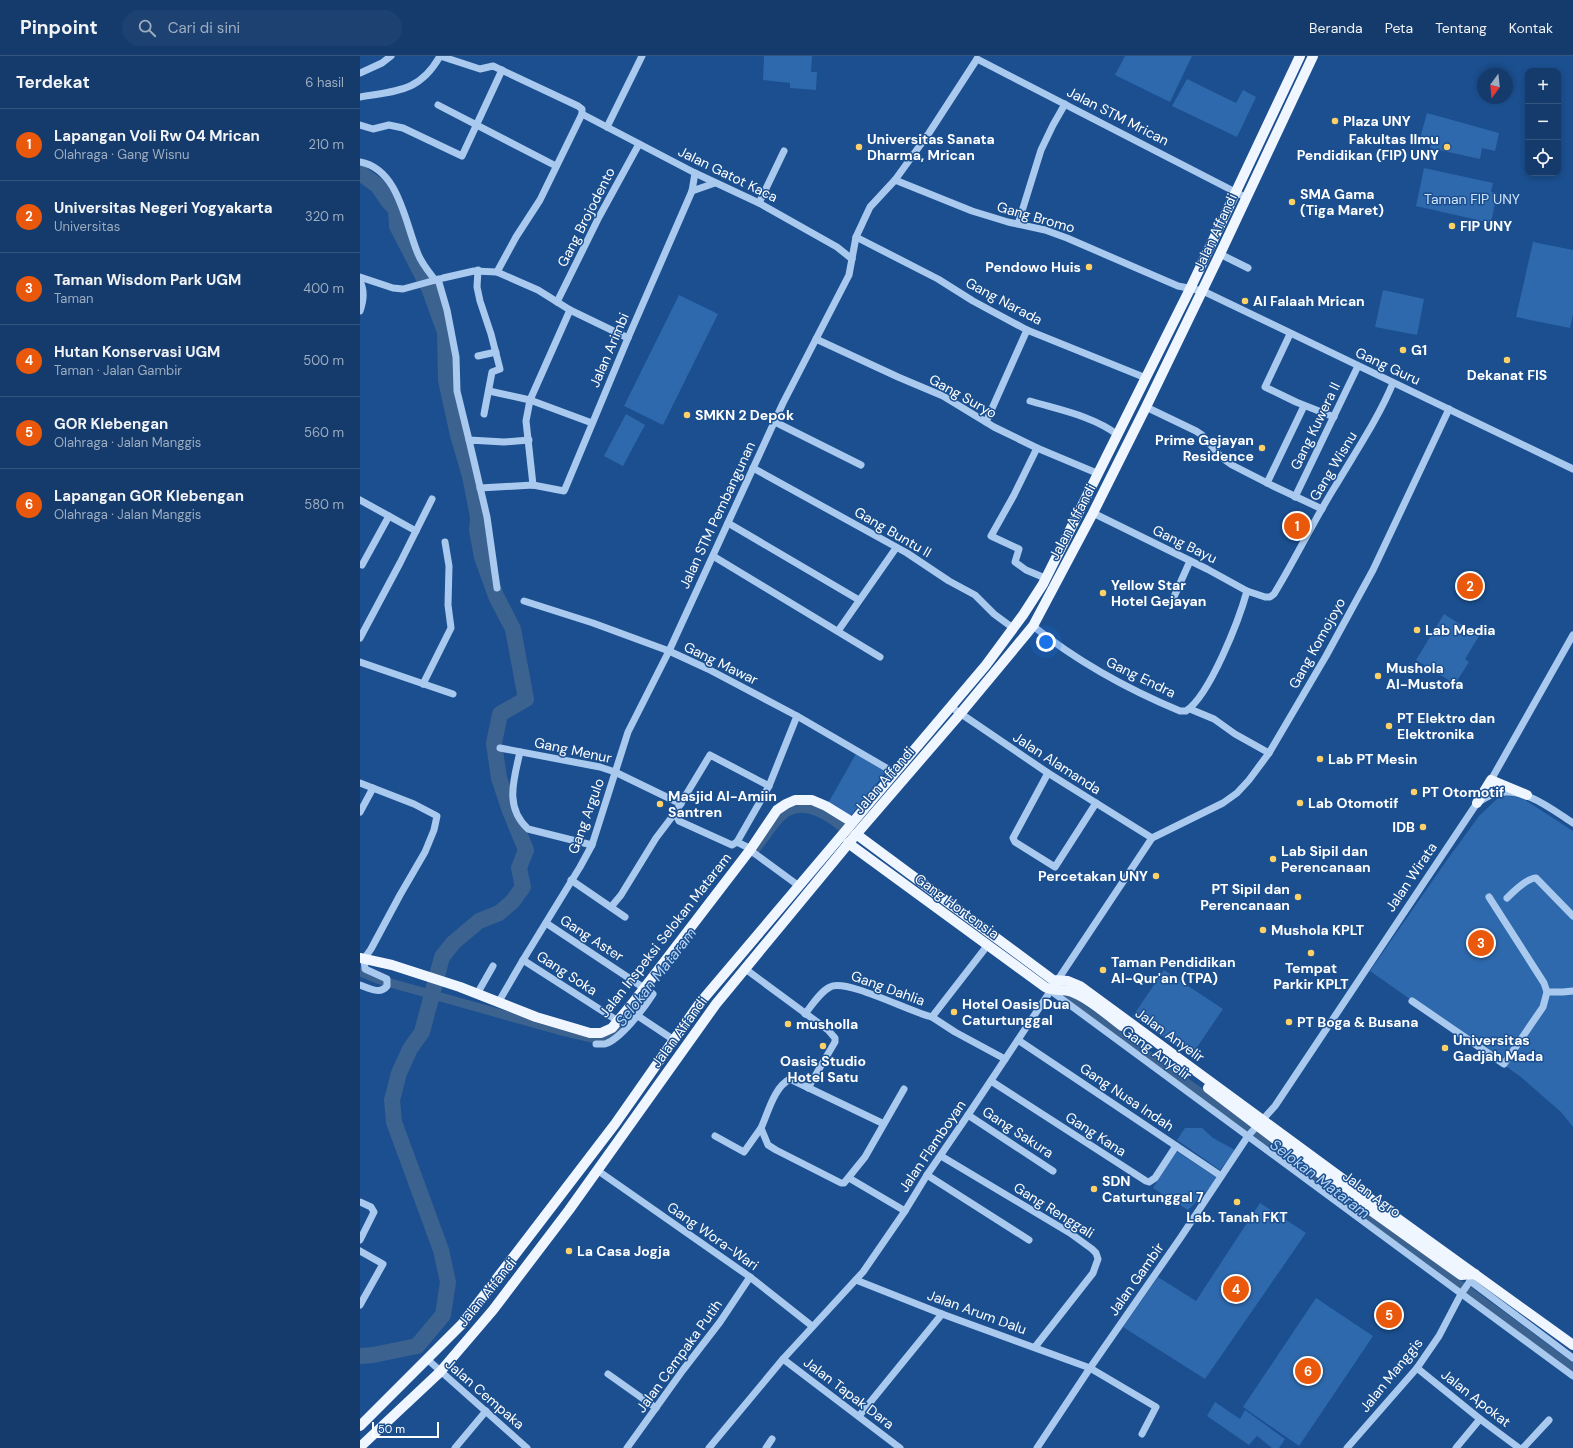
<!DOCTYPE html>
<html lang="id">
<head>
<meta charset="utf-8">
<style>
  :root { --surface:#143b6b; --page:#1d4271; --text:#f1f3f6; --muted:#9dadc1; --line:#33557e; --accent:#ea580c }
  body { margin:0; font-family:"DM Sans",sans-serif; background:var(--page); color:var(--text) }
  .controls { position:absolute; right:12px; top:12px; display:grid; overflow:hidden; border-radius:8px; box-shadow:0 2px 6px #0003 }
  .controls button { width:36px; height:36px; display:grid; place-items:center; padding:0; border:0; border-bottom:1px solid var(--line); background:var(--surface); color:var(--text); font:20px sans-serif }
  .compass { position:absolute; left:1117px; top:12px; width:36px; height:36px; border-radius:50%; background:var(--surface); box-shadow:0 2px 6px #0003; rotate:195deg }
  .scale { position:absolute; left:12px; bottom:10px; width:67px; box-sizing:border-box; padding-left:4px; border:2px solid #fff; border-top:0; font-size:11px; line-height:14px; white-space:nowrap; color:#fff; -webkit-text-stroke:3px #1b4f8f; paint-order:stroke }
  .you { position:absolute; left:686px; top:586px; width:14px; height:14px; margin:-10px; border:3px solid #fff; border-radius:50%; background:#1a73e8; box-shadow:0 0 0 6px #1a73e833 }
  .badge { display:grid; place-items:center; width:26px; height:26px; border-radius:50%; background:var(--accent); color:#fff; font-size:13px; font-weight:700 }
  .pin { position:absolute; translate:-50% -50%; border:2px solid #fff; box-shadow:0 1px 4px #0006 }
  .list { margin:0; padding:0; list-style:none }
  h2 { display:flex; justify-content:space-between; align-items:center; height:52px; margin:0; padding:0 16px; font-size:17px }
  h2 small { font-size:13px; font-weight:400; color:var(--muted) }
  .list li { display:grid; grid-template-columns:26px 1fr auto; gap:12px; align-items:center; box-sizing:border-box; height:72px; padding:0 16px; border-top:1px solid var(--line) }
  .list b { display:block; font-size:15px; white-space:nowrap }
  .list p { margin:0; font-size:13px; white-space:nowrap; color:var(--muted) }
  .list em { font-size:13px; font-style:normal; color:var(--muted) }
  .icon { flex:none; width:22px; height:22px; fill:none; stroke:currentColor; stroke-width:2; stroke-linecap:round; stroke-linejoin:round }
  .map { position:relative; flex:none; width:1213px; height:1392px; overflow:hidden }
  header { display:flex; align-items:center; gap:24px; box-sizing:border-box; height:56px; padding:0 20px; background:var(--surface); border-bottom:1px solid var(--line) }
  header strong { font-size:19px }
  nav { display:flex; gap:22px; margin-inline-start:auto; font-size:14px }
  .search { width:280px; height:36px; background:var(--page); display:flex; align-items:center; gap:10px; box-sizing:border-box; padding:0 14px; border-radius:22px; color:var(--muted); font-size:15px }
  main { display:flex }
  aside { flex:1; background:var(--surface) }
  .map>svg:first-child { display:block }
  .green { fill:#2e69ad }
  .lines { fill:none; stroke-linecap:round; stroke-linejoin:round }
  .canal { stroke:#3c6290; stroke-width:9 }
  .river { stroke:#3c6290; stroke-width:16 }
  .minor { stroke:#a9c9ee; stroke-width:7 }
  .major { stroke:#f0f6ff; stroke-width:10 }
  .poi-dot { fill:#ffd166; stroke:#1b4f8f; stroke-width:1.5 }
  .labels { text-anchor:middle; stroke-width:3; stroke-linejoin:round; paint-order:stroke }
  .street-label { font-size:14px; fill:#fff; stroke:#1b4f8f }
  .poi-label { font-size:14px; font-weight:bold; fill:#fff; stroke:#1b4f8f; text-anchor:start }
  .park-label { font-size:14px; fill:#cfe3fa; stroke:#1b4f8f }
  .water-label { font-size:15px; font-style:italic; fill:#b5d3f5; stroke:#1b4f8f }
</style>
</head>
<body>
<header>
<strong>Pinpoint</strong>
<div class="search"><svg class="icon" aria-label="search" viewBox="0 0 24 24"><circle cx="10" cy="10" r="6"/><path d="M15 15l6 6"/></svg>Cari di sini</div>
<nav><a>Beranda</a><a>Peta</a><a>Tentang</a><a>Kontak</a></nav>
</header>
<main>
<aside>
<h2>Terdekat<small>6 hasil</small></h2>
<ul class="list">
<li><span class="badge">1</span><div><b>Lapangan Voli Rw 04 Mrican</b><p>Olahraga · Gang Wisnu</p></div><em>210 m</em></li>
<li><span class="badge">2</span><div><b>Universitas Negeri Yogyakarta</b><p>Universitas</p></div><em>320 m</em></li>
<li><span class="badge">3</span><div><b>Taman Wisdom Park UGM</b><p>Taman</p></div><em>400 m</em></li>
<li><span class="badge">4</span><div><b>Hutan Konservasi UGM</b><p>Taman · Jalan Gambir</p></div><em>500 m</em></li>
<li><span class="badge">5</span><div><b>GOR Klebengan</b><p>Olahraga · Jalan Manggis</p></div><em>560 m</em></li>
<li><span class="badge">6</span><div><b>Lapangan GOR Klebengan</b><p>Olahraga · Jalan Manggis</p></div><em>580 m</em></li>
</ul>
</aside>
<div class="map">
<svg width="1213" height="1392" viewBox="0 0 1213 1392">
  <rect width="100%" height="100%" fill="#1b4f8f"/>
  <!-- green -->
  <g class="green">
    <path d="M404 0H452L451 16H457L456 34 430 32V27L403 24Z"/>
    <path d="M765 0H832L810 46 755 19Z"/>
    <path d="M827 23 876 47 883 34 896 41 877 81 812 50Z"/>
    <path d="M1067 57 1139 77 1135 95 1122 92 1120 103 1070 92 1072 85 1060 82Z"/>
    <path d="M1064 112 1133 127 1131 136 1137 137 1131 167 1056 150Z"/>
    <path d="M1173 186 1213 194V258L1210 272 1156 261Z"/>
    <path d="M1023 234 1064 243 1057 279 1015 271Z"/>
    <path d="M319 239 358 258 303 369 264 350Z"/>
    <path d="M266 358 285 369 263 410 244 400Z"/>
    <path d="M937 456 949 462 937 484 925 478Z"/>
    <path d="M1084 558 1119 580 1105 603 1109 606 1095 628 1056 604Z"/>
    <path d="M497 696 527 714 485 767 466 751Z"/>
    <path d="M1141 739 1162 742 1213 775V1071L1201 1056 1161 1021 1010 915 1082 811 1119 760Z"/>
    <path d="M804 914 863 953 831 1000 773 960Z"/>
    <path d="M825 1072H842L853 1082 875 1094 860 1114 817 1084Z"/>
    <path d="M816 1095 859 1123 828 1154 793 1132Z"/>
    <path d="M900 1147 946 1177 845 1323 763 1271 798 1221 836 1245Z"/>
    <path d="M956 1242 1013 1280 939 1390 883 1351Z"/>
    <path d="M855 1346 880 1363 885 1354 925 1383 919 1392H912L897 1380 889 1389 847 1360Z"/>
  </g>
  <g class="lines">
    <!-- canal -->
    <g class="canal">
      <path d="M393 797C402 786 410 773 420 762 442 739 473 762 490 779"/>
      <path d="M0 916 20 924 198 974 236 983 252 978 260 968"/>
      <path d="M703 939 900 1079 1096 1226 1213 1312"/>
    </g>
    <!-- river -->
    <path class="river" d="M0 117 18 130 28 145 36 153 37 170 69 232 85 276 86 324 98 379 110 420 118 461 117 474 122 501 136 540 153 573 166 643 140 658 134 687 139 722 150 755 166 794 159 812 163 831 152 846 139 857 119 865 93 887 82 901 62 976 50 993 39 1017 32 1044 34 1066 81 1194 88 1226 83 1259 57 1290 13 1299 0 1300"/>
    <!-- minor -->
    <g class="minor">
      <path d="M617 3 887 142"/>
      <path d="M0 17 22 7 31 0"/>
      <path d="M0 41C36 35 60 36 80 0L120 13 133 10 218 50 222 53V58L335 117 399 147 477 191 492 203"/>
      <path d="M78 49 196 110"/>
      <path d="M0 69 13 73 29 69 43 72 102 100 142 14"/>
      <path d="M247 71 282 0"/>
      <path d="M0 106C39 113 45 167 58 198 62 208 69 216 75 224"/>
      <path d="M535 124 612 155 648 166 685 174 707 182 818 230 843 235 1213 413"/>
      <path d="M332 135 355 127"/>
      <path d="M399 147 424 95"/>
      <path d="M658 168 681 94 693 69 705 48"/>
      <path d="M496 181 578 223 613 245 667 274 786 322"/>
      <path d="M860 198 888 212"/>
      <path d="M118 214 117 231 120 245 131 278 140 313 132 316 124 358"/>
      <path d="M137 216 178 234 210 254 268 282"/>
      <path d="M0 221 33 232 43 233 83 222 114 215 137 216 156 181 180 144 222 58"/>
      <path d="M78 223 87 254 96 301 97 335 109 384"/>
      <path d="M0 225C5 235 4 244 0 255"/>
      <path d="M197 246 239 161 279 88"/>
      <path d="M930 278 905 331 936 346 974 361"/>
      <path d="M456 283 538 321 583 340 634 371 677 392 739 418"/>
      <path d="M118 300 136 296"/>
      <path d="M129 335 170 344 232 367"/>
      <path d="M670 345C700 354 733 360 758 379"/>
      <path d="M786 351 836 375 842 379 862 402 872 409 911 429 962 453"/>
      <path d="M415 366 501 409"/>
      <path d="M626 366 667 274"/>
      <path d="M677 392 654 439 631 480 659 493 655 506 666 514 685 522"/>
      <path d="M393 412 547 497 589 525 615 539 634 558 653 572"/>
      <path d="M907 427 944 350"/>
      <path d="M173 429 166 365 170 344 210 254"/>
      <path d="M120 432 173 429 204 435 205 433 268 282 332 135 335 117"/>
      <path d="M935 441 998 310"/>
      <path d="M0 444 56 475"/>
      <path d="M733 457 847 513 887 535 905 541H910L914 538C936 502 954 464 976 429 996 395 1018 363 1033 327"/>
      <path d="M368 467 499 544"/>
      <path d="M353 500 520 601"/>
      <path d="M2 509 29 460"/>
      <path d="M137 532 127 461 109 384 144 386 169 384"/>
      <path d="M813 543 830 505"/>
      <path d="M164 545 233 567 309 595 348 613 437 660 535 717"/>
      <path d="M673 570C718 606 767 633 820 655H826C850 639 879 564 887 535"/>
      <path d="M478 575 536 492"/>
      <path d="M0 582 40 507 72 443"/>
      <path d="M0 606 93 638"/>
      <path d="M63 628 91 572 88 549 89 510 85 486"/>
      <path d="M591 651 688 717 792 782"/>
      <path d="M830 653 854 663 875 678 909 697"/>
      <path d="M140 692 240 711 255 716 321 748"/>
      <path d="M160 696C154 723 144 751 168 773L232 789"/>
      <path d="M688 717 653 782 655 786 695 811 736 747"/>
      <path d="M1131 724 1213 579"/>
      <path d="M0 727 54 748 77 760 74 774 65 796 40 839 11 893 4 903 5 913 27 923V930C20 939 9 932 0 929"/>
      <path d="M0 756 13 732"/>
      <path d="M315 757 319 765 372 789 377 786 391 793"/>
      <path d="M377 786 409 730 437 660"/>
      <path d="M390 794 439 830"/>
      <path d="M211 824 265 861"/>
      <path d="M1147 842C1153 836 1167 822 1176 822L1213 860"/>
      <path d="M251 851 261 839 296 782 315 757 350 699 409 730"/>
      <path d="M186 867 293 938C284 952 261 983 245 988 242 988 239 988 236 988"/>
      <path d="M163 904 258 965"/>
      <path d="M384 912 468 974 475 982V986L472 991 448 1032"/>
      <path d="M691 935 1213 1320"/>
      <path d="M1187 936H1203L1213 935"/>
      <path d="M117 938 133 910"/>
      <path d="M1052 945 1144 1008 1183 951 1187 936 1184 927 1129 841"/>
      <path d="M138 947 163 904 220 811 232 789 268 676 309 595 423 347 489 219 496 181 510 151 535 124 569 77 617 3"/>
      <path d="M445 958C452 949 460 936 470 931 486 922 552 957 572 961L627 890"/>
      <path d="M278 960 314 984"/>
      <path d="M572 961 595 976 645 1003"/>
      <path d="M658 984 861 1120"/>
      <path d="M631 1025 786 1125 789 1126 795 1122 816 1090"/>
      <path d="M608 1059 693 1115"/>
      <path d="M524 1068 430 1023C414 1031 408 1057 401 1072L408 1089 416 1094 481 1127H484L505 1101 544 1033"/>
      <path d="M355 1080 384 1096 401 1072"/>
      <path d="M581 1100 710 1177 732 1193 736 1197 738 1203 733 1217 675 1291"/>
      <path d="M237 1114 390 1221 452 1270"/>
      <path d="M567 1119 669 1184"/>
      <path d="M489 1122 545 1155"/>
      <path d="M0 1146 11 1151 14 1156 0 1184"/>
      <path d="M0 1195 23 1208 0 1249"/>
      <path d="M496 1224 582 1258 730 1312 796 1351 782 1378"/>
      <path d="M1110 1225 1213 1302"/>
      <path d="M67 1303 167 1392"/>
      <path d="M423 1303 540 1392"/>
      <path d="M1057 1312 1120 1363 1159 1392"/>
      <path d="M248 1318 296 1352"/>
      <path d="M499 1360 582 1258"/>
      <path d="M95 1392 126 1355"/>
      <path d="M267 1392 323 1314 360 1266 390 1221"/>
      <path d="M349 1392 423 1303 503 1216 545 1155 567 1119 608 1059 792 782 863 747 877 737 889 724 909 697 966 600 1013 514 1089 353"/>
      <path d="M406 1392 412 1383"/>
      <path d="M677 1392 730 1312 821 1181 888 1080 915 1050 1117 747C1122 744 1128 740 1133 738 1162 729 1190 752 1213 767"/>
      <path d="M987 1392 1057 1312 1079 1280 1101 1238 1115 1218"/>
      <path d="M1096 1392 1120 1363"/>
      <path d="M1163 1392 1189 1364"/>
    </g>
    <!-- major -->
    <g class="major">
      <path d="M1117 747 1131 724 1167 739"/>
      <path d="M496 778 693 924 708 925 720 930 987 1126 1213 1289"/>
      <path d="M488 787 685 931C693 936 703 932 712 936 729 942 747 959 762 970"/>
      <path d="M0 902 32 909 100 931 176 961 230 977H241L252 972 272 948 390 794 417 754 426 748 435 744H452L466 750 492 766"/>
      <path d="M848 1032 978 1131 1101 1219 1115 1218"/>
      <path d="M0 1370 102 1268 255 1068 339 948 626 609 663 559 683 528 830 233 940 0"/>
      <path d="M0 1391 80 1316 133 1254 209 1154 356 948 493 782 600 658 673 570 733 457 786 351 860 198 953 0"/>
    </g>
  </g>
  <!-- markers -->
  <g class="poi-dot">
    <circle cx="975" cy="65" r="4"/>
    <circle cx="499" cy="91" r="4"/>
    <circle cx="1087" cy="91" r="4"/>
    <circle cx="932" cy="146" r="4"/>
    <circle cx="1092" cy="170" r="4"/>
    <circle cx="729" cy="211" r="4"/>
    <circle cx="885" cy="245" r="4"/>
    <circle cx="1043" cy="294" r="4"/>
    <circle cx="1147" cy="304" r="4"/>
    <circle cx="327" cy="359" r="4"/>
    <circle cx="902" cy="392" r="4"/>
    <circle cx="743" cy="537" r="4"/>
    <circle cx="1057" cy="574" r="4"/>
    <circle cx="1018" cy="620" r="4"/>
    <circle cx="1029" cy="670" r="4"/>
    <circle cx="960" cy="703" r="4"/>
    <circle cx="1054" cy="736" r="4"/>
    <circle cx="940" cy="747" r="4"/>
    <circle cx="300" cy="748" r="4"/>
    <circle cx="1063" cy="771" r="4"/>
    <circle cx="913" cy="803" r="4"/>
    <circle cx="796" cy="820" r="4"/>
    <circle cx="938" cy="841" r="4"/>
    <circle cx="903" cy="874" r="4"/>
    <circle cx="951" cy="897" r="4"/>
    <circle cx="743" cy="914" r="4"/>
    <circle cx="594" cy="956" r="4"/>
    <circle cx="929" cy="966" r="4"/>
    <circle cx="428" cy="968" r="4"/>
    <circle cx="463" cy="990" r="4"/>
    <circle cx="1085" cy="992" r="4"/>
    <circle cx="734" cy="1133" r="4"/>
    <circle cx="877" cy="1146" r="4"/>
    <circle cx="209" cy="1195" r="4"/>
  </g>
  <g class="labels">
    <!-- street labels -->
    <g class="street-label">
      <text transform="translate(758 60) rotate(27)" y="5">Jalan STM Mrican</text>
      <text transform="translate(368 118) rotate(26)" y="5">Jalan Gatot Kaca</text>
      <text transform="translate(226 161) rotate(-63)" y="5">Gang Brojodento</text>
      <text transform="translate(676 161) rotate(16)" y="5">Gang Bromo</text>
      <text transform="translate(855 176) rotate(-65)" y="5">Jalan Affandi</text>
      <text transform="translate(644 245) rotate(28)" y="5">Gang Narada</text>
      <text transform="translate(249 294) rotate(-67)" y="5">Jalan Arimbi</text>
      <text transform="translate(1028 310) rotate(25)" y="5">Gang Guru</text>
      <text transform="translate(603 340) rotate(29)" y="5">Gang Suryo</text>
      <text transform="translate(955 370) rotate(-64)" y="5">Gang Kuwera II</text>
      <text transform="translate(973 410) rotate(-59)" y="5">Gang Wisnu</text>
      <text transform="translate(357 459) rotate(-65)" y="5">Jalan STM Pembangunan</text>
      <text transform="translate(712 466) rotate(-62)" y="5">Jalan Affandi</text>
      <text transform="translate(533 476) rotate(30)" y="5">Gang Buntu II</text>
      <text transform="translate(825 488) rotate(26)" y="5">Gang Bayu</text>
      <text transform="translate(957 587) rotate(-61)" y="5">Gang Komojoyo</text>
      <text transform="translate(361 607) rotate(26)" y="5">Gang Mawar</text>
      <text transform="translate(781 621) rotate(26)" y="5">Gang Endra</text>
      <text transform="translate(213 694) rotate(12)" y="5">Gang Menur</text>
      <text transform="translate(697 707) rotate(33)" y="5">Jalan Alamanda</text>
      <text transform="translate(524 724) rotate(-49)" y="5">Jalan Affandi</text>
      <text transform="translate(226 760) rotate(-70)" y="5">Gang Argulo</text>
      <text transform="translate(1051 821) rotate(-56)" y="5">Jalan Wirata</text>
      <text transform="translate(597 850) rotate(36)" y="5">Gang Hortensia</text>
      <text transform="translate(305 879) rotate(-52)" y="5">Jalan Inspeksi Selokan Mataram</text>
      <text transform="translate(232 882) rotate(33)" y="5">Gang Aster</text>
      <text transform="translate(207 917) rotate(33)" y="5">Gang Soka</text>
      <text transform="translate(528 932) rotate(20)" y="5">Gang Dahlia</text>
      <text transform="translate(319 976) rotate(-54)" y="5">Jalan Affandi</text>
      <text transform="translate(810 979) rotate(36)" y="5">Jalan Anyelir</text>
      <text transform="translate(797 997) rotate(36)" y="5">Gang Anyelir</text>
      <text transform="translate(767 1041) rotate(34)" y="5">Gang Nusa Indah</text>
      <text transform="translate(658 1076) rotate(33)" y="5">Gang Sakura</text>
      <text transform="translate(736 1078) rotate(33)" y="5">Gang Kana</text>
      <text transform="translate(572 1090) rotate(-56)" y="5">Jalan Flamboyan</text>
      <text transform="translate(1012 1138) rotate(36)" y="5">Jalan Agro</text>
      <text transform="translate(694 1154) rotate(32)" y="5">Gang Renggali</text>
      <text transform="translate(353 1180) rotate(35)" y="5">Gang Wora-Wari</text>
      <text transform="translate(776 1223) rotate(-55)" y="5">Jalan Gambir</text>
      <text transform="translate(127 1236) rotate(-51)" y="5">Jalan Affandi</text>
      <text transform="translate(617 1256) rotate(20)" y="5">Jalan Arum Dalu</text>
      <text transform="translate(319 1300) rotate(-54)" y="5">Jalan Cempaka Putih</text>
      <text transform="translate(1031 1319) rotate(-51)" y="5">Jalan Manggis</text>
      <text transform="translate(489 1337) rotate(37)" y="5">Jalan Tapak Dara</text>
      <text transform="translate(125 1338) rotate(41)" y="5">Jalan Cempaka</text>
      <text transform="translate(1116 1342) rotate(38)" y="5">Jalan Apokat</text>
    </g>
    <!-- poi labels -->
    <g class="poi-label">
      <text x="983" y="70">Plaza UNY</text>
      <text x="507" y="88">Universitas Sanata<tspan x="507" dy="16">Dharma, Mrican</tspan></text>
      <text x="1079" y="88" text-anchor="end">Fakultas Ilmu<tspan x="1079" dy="16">Pendidikan (FIP) UNY</tspan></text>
      <text x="940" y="143">SMA Gama<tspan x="940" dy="16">(Tiga Maret)</tspan></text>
      <text x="1100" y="175">FIP UNY</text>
      <text x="721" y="216" text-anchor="end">Pendowo Huis</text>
      <text x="893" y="250">Al Falaah Mrican</text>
      <text x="1051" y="299">G1</text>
      <text x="1147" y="324" text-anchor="middle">Dekanat FIS</text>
      <text x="335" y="364">SMKN 2 Depok</text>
      <text x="894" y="389" text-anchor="end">Prime Gejayan<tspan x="894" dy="16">Residence</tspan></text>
      <text x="751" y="534">Yellow Star<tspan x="751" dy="16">Hotel Gejayan</tspan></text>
      <text x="1065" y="579">Lab Media</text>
      <text x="1026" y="617">Mushola<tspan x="1026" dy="16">Al-Mustofa</tspan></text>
      <text x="1037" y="667">PT Elektro dan<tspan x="1037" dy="16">Elektronika</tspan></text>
      <text x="968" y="708">Lab PT Mesin</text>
      <text x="1062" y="741">PT Otomotif</text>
      <text x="308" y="745">Masjid Al-Amiin<tspan x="308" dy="16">Santren</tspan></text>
      <text x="948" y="752">Lab Otomotif</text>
      <text x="1055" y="776" text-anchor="end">IDB</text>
      <text x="921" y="800">Lab Sipil dan<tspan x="921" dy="16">Perencanaan</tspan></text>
      <text x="788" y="825" text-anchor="end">Percetakan UNY</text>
      <text x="930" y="838" text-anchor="end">PT Sipil dan<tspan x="930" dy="16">Perencanaan</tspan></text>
      <text x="911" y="879">Mushola KPLT</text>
      <text x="751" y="911">Taman Pendidikan<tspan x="751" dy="16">Al-Qur'an (TPA)</tspan></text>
      <text x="951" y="917" text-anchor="middle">Tempat<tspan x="951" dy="16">Parkir KPLT</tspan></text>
      <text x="602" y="953">Hotel Oasis Dua<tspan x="602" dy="16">Caturtunggal</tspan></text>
      <text x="937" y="971">PT Boga &amp; Busana</text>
      <text x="436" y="973">musholla</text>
      <text x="1093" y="989">Universitas<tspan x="1093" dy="16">Gadjah Mada</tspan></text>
      <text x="463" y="1010" text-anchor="middle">Oasis Studio<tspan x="463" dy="16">Hotel Satu</tspan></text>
      <text x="742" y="1130">SDN<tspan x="742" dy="16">Caturtunggal 7</tspan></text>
      <text x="877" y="1166" text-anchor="middle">Lab. Tanah FKT</text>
      <text x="217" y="1200">La Casa Jogja</text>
    </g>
    <!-- park labels -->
    <g class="park-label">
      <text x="1112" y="148">Taman FIP UNY</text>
    </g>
    <!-- water labels -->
    <g class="water-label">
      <text transform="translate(296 921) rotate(-52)" y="5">Selokan Mataram</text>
      <text transform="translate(960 1123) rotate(37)" y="5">Selokan Mataram</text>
    </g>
  </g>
</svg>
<div class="controls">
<button>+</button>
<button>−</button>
<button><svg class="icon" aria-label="locate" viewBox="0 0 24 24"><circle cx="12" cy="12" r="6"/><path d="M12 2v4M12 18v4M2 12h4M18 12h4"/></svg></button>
</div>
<svg class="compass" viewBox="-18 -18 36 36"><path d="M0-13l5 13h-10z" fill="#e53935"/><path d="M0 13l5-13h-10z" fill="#9dadc1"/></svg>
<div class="scale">50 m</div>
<div class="you"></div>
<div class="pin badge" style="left:937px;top:470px">1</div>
<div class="pin badge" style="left:1110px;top:530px">2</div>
<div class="pin badge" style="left:1121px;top:887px">3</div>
<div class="pin badge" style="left:876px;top:1233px">4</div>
<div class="pin badge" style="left:1029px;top:1259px">5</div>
<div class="pin badge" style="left:948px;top:1315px">6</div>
</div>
</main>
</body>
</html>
